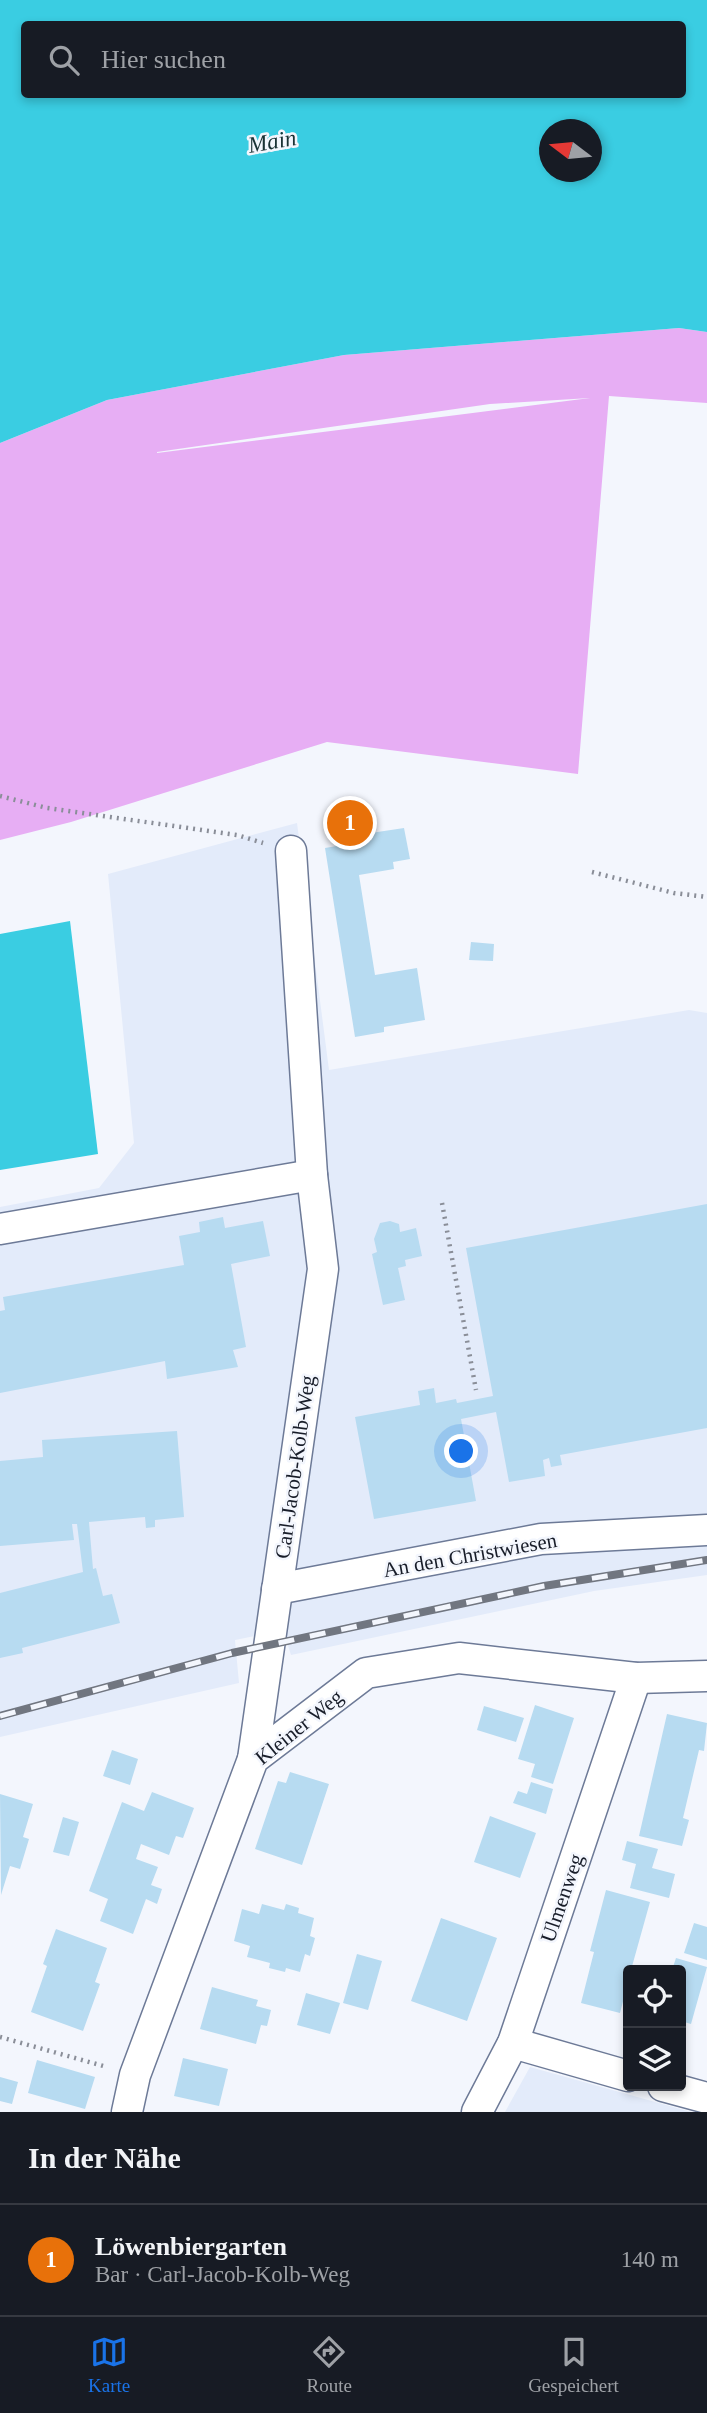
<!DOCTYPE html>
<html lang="de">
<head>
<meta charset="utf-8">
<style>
  :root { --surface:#171b24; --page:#242831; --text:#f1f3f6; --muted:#9ea1a6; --line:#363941; --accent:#1a73e8 }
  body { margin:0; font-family:Georgia,serif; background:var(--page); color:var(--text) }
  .controls { position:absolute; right:21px; bottom:21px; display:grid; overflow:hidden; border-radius:7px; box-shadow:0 4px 10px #0003 }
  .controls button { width:63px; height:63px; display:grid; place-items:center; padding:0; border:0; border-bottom:2px solid var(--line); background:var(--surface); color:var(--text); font:35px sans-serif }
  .compass { position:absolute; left:539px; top:119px; width:63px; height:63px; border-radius:50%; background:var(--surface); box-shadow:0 4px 10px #0003; rotate:286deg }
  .you { position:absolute; left:462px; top:1452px; width:24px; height:24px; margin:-18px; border:5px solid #fff; border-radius:50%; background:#1a73e8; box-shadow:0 0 0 10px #1a73e833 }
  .badge { display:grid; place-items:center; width:46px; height:46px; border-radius:50%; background:var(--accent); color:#fff; font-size:23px; font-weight:700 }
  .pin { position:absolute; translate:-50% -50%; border:4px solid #fff; box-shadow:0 2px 7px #0006 }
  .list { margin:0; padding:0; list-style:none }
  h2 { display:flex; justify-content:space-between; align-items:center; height:91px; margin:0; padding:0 28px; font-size:30px }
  h2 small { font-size:23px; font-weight:400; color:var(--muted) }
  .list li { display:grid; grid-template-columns:46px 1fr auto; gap:21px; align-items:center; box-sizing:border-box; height:112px; padding:0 28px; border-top:2px solid var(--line) }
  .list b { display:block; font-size:26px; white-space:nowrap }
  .list p { margin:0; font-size:23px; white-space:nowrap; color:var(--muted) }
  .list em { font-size:23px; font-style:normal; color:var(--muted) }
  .icon { flex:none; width:38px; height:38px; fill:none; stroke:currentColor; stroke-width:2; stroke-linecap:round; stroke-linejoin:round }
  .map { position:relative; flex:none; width:707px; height:2112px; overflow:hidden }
  .search { position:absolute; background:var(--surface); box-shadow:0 4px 10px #0003; left:21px; right:21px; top:21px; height:77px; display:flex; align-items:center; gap:18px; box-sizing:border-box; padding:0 24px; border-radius:7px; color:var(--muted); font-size:26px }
  .sheet { height:203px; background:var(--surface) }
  nav { display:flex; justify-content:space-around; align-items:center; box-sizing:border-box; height:98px; border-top:2px solid var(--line); background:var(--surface); font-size:19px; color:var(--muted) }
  nav a { display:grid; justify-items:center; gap:4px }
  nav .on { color:var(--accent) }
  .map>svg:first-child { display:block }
  .built { fill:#e3ebfa }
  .green { fill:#e7aef4; fill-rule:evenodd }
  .water { fill:#3acde2; fill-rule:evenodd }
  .building { fill:#b7dbf1 }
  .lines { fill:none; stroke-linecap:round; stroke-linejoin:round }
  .minor-casing { stroke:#6d7a97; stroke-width:33 }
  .path { stroke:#8a8e98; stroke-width:4.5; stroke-dasharray:2 5; stroke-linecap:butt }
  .minor { stroke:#fff; stroke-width:30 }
  .rail-casing { stroke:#717680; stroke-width:8 }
  .rail { stroke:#f3f6fd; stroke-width:5; stroke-dasharray:16; stroke-linecap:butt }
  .labels { text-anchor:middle; stroke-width:5; stroke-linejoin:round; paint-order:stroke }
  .street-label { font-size:21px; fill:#181d29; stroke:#f3f6fd }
  .water-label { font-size:23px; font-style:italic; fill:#1a3235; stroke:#f3f6fd }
</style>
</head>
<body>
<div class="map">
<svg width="707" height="2112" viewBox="0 0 707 2112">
  <rect width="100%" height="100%" fill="#f3f6fd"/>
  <!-- built -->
  <g class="built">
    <path d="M297 823 329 1070 689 1010 707 1013V1575L594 1591 291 1655 283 1630 235 1640 239 1683 0 1737V1207L99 1188 134 1143 108 874Z"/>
    <path d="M530 2067 691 2112H505Z"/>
  </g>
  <!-- green -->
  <path class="green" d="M679 328 707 332V403L609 396 578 774 327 742 71 822 0 840V443L107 400 344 355ZM590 398 157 453V452L490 404Z"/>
  <!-- water -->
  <g class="water">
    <path d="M0 0H707V332L679 328 344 355 107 400 0 443ZM24 24H682V94H24ZM550 130H592V172H550Z"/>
    <path d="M70 921 98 1154 0 1170V934Z"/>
  </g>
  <!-- building -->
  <g class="building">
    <path d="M404 828 410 859 393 862 394 869 359 875 375 975 417 968 425 1020 384 1027V1032L355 1037 325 848 372 840 371 833Z"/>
    <path d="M471 942 494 944 493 961 469 960Z"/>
    <path d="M707 1204V1428L560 1455 562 1465 551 1467 549 1458 543 1460 545 1476 509 1482 496 1412 461 1419 476 1501 374 1519 355 1417 420 1405 418 1391 434 1388 436 1403 456 1399 457 1403 493 1396 466 1248Z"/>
    <path d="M223 1217 225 1228 263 1221 270 1256 231 1264 246 1347 233 1350 238 1367 167 1379 165 1361 0 1393V1311L5 1310 3 1297 184 1265 179 1236 200 1232 199 1222Z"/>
    <path d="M390 1221 399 1224 400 1232 416 1228 422 1256 405 1260 406 1266 398 1268 405 1300 383 1305 372 1254 377 1252 374 1239 380 1223Z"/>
    <path d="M177 1431 184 1517 155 1520V1527L146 1528 145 1517 89 1522 93 1569 96 1568 103 1596 112 1594 120 1623 22 1648 23 1653 0 1658V1593L83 1572 77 1524H72L74 1540 0 1546V1461L43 1457 42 1440Z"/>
    <path d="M535 1705 574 1718 553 1784 531 1777 535 1764 518 1759Z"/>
    <path d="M484 1706 524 1718 516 1742 477 1730Z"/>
    <path d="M667 1714 707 1723 704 1751 699 1750 683 1818 689 1820 682 1846 639 1836Z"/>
    <path d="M112 1750 138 1759 130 1785 103 1776Z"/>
    <path d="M290 1772 329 1784 302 1865 255 1849 278 1781 286 1783Z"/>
    <path d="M531 1782 553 1789 546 1814 513 1803 518 1791 527 1794Z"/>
    <path d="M152 1792 194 1808 183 1838 176 1836 169 1855 141 1844 136 1859 158 1867 151 1885 162 1889 157 1904 146 1899 133 1934 100 1921 108 1899 89 1891 122 1802 144 1811Z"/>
    <path d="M0 1794 33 1804 23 1837 29 1839 20 1869 10 1866 1 1895Z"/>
    <path d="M490 1816 536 1833 520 1878 474 1862Z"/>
    <path d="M63 1817 79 1822 69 1856 53 1852Z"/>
    <path d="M627 1841 658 1849 652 1868 675 1874 669 1898 630 1888 636 1864 622 1860Z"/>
    <path d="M606 1890 650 1902 631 1970H628V1982L620 2013 581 2003 594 1952 590 1951Z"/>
    <path d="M262 1904 284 1910 286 1904 299 1908 298 1913 314 1918 310 1936 315 1938 310 1956 305 1954 300 1972 286 1968 285 1972 269 1968 270 1963 247 1957 250 1946 234 1941 242 1909 259 1914Z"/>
    <path d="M441 1918 497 1938 467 2021 411 2001Z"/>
    <path d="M694 1923 707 1927V1960L684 1953Z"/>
    <path d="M56 1929 107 1948 95 1982 100 1984 83 2031 31 2012 47 1966 43 1964Z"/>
    <path d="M357 1954 382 1961 368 2010 343 2003Z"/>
    <path d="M676 1958 707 1967 691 2024 681 2021V1970H672Z"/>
    <path d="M212 1987 258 2000 256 2006 271 2010 267 2026 261 2025 256 2044 200 2029Z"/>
    <path d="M306 1993 340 2003 330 2034 297 2025Z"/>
    <path d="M183 2058 228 2069 219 2106 174 2096Z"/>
    <path d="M37 2060 95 2077 85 2109 28 2093Z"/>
    <path d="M0 2077 18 2082 12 2104 0 2101Z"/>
  </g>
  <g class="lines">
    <defs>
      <g id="minor">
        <path d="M291 851 312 1175"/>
        <path d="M0 1229 312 1175 323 1269 253 1759"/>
        <path d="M277 1589 541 1539 707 1530"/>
        <path d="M513 2043 628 2076"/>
        <path d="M663 2086 707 2098"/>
        <path d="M127 2112 135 2075 253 1759 366 1673 459 1658 636 1678 707 1676"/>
        <path d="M477 2112 513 2043 636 1678"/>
      </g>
    </defs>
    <!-- minor casing -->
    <use href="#minor" class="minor-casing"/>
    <!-- path -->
    <g class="path">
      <path d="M0 796 47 808 237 835 263 843"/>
      <path d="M592 872 674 893 707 897"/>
      <path d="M442 1203 476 1390"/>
      <path d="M0 2037 107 2067"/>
    </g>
    <!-- minor -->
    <use href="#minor" class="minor"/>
    <defs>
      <path id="rail" d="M0 1716 232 1653 544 1586 707 1560"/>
    </defs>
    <!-- rail casing -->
    <use href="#rail" class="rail-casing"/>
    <!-- rail -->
    <use href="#rail" class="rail"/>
  </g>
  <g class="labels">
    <!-- street labels -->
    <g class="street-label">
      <text transform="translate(295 1467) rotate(-82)" y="7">Carl-Jacob-Kolb-Weg</text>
      <text transform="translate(470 1555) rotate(-10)" y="7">An den Christwiesen</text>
      <text transform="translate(299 1727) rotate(-39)" y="7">Kleiner Weg</text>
      <text transform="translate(562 1898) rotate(-71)" y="7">Ulmenweg</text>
    </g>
    <!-- water labels -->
    <g class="water-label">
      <text transform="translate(272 141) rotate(-10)" y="8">Main</text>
    </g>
  </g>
</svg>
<div class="controls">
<button><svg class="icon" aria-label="locate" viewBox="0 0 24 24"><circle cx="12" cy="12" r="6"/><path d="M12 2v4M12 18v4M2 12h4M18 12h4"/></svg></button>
<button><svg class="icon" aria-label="layers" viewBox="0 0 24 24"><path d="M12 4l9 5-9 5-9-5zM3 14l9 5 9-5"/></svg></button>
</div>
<svg class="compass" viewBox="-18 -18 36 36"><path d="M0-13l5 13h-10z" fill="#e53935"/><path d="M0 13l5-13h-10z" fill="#9ea1a6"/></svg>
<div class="you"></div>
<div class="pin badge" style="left:350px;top:823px;background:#e8710a">1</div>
<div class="search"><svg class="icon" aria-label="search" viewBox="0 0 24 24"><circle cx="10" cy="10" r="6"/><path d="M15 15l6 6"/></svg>Hier suchen</div>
</div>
<section class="sheet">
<h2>In der Nähe<small></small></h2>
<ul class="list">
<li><span class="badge" style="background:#e8710a">1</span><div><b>Löwenbiergarten</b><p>Bar · Carl-Jacob-Kolb-Weg</p></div><em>140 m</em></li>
</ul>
</section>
<nav>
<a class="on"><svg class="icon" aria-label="map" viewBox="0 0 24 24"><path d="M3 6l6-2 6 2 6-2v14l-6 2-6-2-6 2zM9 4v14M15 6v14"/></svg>Karte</a>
<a><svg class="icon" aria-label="directions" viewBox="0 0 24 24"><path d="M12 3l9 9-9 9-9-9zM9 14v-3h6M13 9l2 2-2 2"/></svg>Route</a>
<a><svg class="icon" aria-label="saved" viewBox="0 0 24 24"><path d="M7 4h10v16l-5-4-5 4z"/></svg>Gespeichert</a>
</nav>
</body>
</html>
